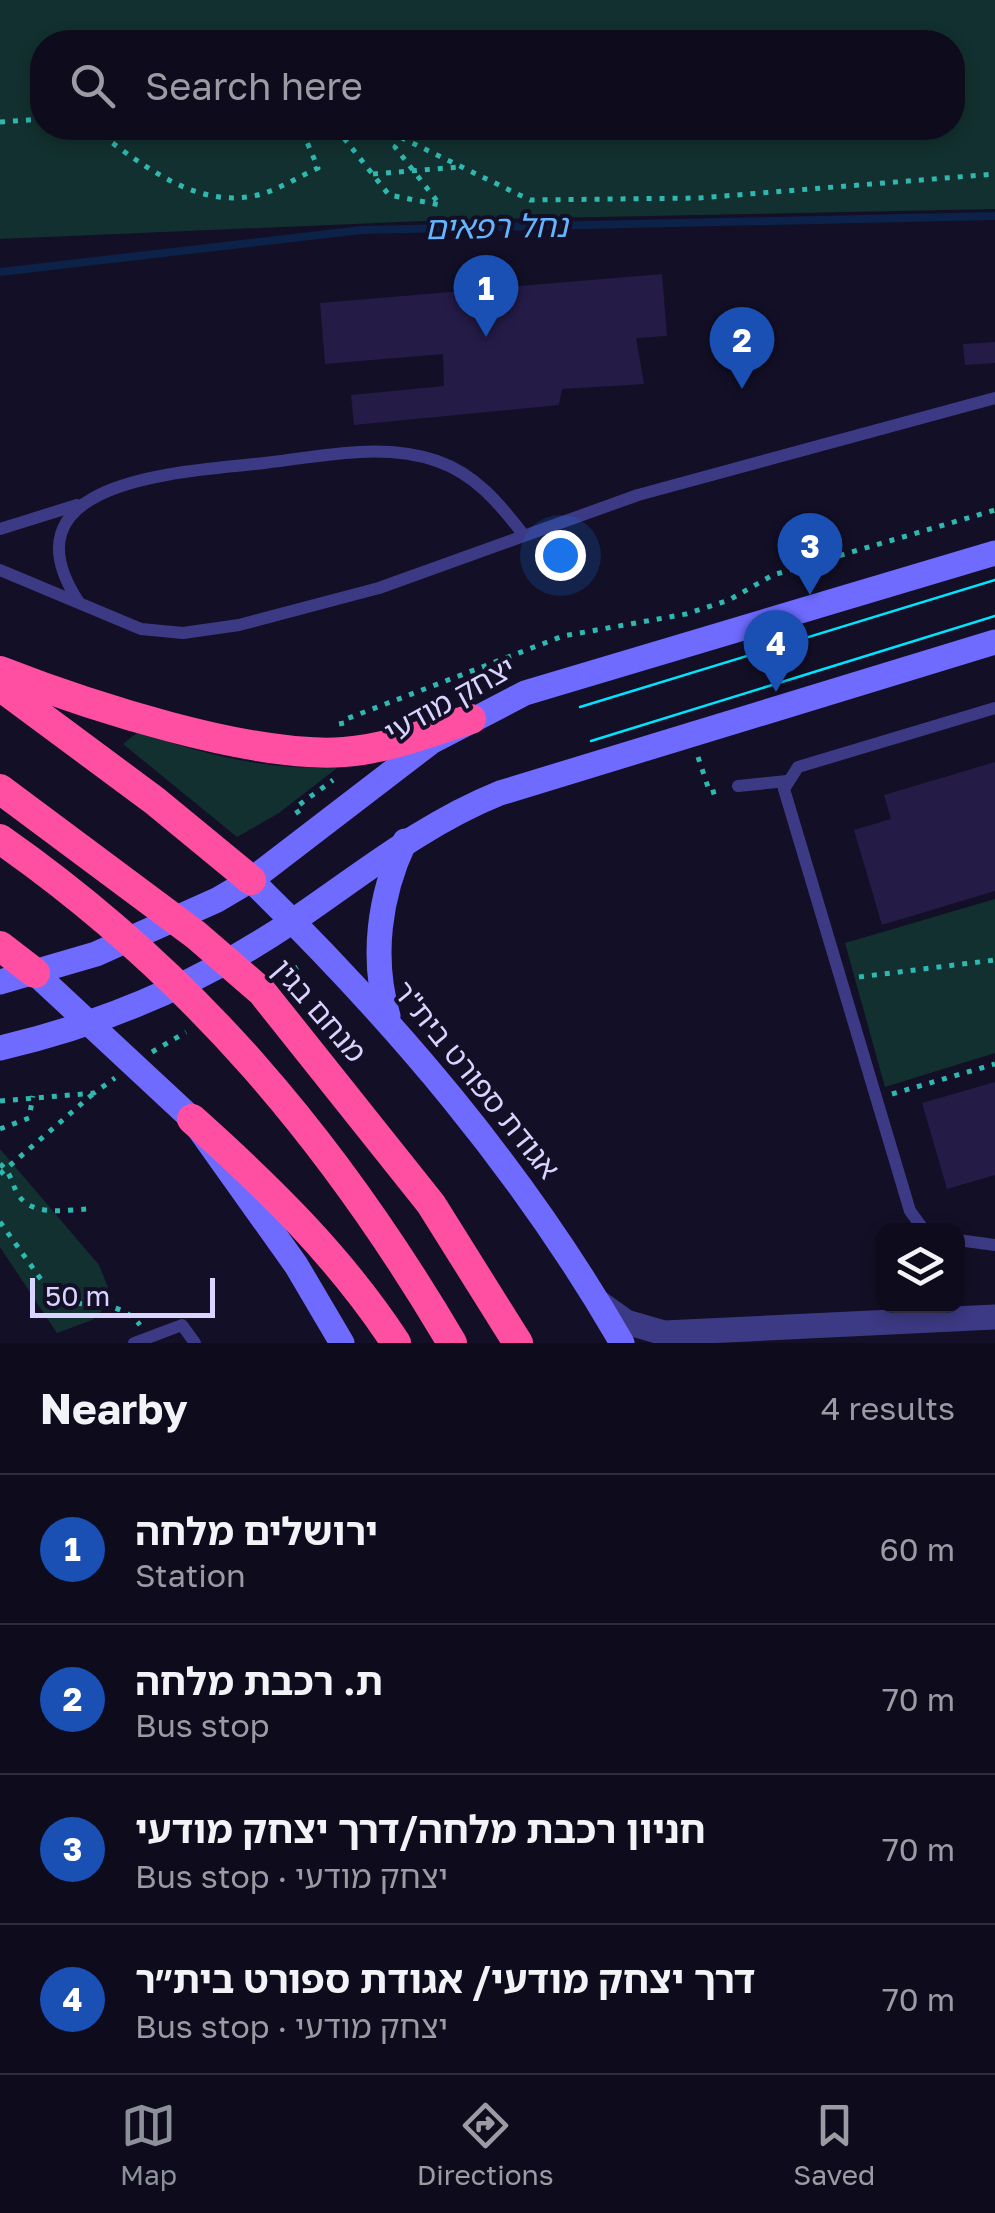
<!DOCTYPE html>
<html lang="en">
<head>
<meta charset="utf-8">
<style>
  :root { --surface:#0e0b1c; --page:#1c1929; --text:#f1f3f6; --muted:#9b9ba3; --line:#2e2b3b; --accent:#8c9099 }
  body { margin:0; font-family:"Golos Text","Noto Sans Hebrew",sans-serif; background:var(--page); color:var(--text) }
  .controls { position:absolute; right:30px; bottom:30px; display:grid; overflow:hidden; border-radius:20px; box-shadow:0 5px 15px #0003 }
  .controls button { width:90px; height:90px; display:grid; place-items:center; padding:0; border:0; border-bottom:2px solid var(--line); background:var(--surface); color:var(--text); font:50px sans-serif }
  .scale { position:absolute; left:30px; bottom:25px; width:185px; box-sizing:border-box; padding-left:10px; border:5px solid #d9d4ff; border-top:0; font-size:28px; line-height:35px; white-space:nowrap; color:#d9d4ff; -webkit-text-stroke:8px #130f26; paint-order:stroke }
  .you { position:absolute; left:560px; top:555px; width:35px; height:35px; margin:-25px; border:8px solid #fff; border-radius:50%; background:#1a73e8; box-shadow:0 0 0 15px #1a73e833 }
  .badge { display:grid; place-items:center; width:65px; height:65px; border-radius:50%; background:var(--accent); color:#fff; font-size:32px; font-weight:700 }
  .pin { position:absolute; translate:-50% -82px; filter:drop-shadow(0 2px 5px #0008) }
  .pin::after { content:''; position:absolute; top:52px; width:35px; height:30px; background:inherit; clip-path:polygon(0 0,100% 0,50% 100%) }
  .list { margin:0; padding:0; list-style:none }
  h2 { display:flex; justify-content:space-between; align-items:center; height:130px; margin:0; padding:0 40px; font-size:42px }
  h2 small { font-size:32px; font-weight:400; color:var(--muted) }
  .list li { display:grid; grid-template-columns:65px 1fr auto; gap:30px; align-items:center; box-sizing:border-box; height:150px; padding:0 40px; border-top:2px solid var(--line) }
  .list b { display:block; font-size:38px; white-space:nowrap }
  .list p { margin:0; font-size:32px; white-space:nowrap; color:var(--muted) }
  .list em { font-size:32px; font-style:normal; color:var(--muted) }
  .icon { flex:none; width:55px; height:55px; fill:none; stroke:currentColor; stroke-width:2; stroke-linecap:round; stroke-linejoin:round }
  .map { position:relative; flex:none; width:995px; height:1343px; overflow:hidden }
  .search { position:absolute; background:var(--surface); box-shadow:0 5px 15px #0003; left:30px; right:30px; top:30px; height:110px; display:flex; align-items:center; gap:25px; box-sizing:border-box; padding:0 35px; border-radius:40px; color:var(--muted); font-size:38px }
  .sheet { height:730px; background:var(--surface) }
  nav { display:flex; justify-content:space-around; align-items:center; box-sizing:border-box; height:140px; border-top:2px solid var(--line); background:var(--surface); font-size:28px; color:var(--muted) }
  nav a { display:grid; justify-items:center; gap:5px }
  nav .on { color:var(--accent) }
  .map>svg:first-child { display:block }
  .green { fill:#12302f; fill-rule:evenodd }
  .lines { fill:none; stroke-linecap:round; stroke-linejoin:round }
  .stream { stroke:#0c2248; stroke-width:8 }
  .building { fill:#241b47 }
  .path { stroke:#2fb8b0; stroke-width:5; stroke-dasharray:5 8; stroke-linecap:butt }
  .service { stroke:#3d3a85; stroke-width:12 }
  .tertiary { stroke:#3d3a85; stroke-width:25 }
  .secondary { stroke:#6f6bff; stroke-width:25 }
  .motorway { stroke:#ff4fa3; stroke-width:30 }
  .tram { stroke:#00e5ff; stroke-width:2.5 }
  .labels { text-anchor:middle; stroke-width:8; stroke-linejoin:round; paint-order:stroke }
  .street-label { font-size:30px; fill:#d9d4ff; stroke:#130f26 }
  .water-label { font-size:32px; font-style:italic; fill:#62b6ff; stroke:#130f26 }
</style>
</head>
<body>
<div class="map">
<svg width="995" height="1343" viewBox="0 0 995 1343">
  <rect width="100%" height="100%" fill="#130f26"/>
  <!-- green -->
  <g class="green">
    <path d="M0 0H995V209L447 220 0 239ZM952 42V128H42V42Z"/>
    <path d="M138 732C205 755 266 770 337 768L279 813 237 837 123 744Z"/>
    <path d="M995 899V1053L885 1087 845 943Z"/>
    <path d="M0 1149 99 1265 113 1300 92 1320 57 1333 0 1247Z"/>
  </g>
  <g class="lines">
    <!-- stream -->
    <path class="stream" d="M0 272 362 230 995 216"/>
  </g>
  <!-- building -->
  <g class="building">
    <path d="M662 274 667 336 636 338 644 384 562 389 559 405 354 425 351 395 444 386 443 354 325 364 320 303Z"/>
    <path d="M995 342V363L965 365 963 344Z"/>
    <path d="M995 762V891L882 925 854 830 891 819 884 795Z"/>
    <path d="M995 1082V1175L947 1189 922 1103Z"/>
  </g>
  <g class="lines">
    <!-- path -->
    <g class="path">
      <path d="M0 122 42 119"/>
      <path d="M92 128C138 161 192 208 253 196 275 192 298 177 318 168L301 128"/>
      <path d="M336 128 389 195 440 205 395 147 402 138 530 200 699 198 995 174"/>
      <path d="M373 174 459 167"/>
      <path d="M342 726 341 721 563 636 686 614 729 600 773 575 995 510"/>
      <path d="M698 757 710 793 721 790"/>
      <path d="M299 814 295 808 333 780"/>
      <path d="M282 976 303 964"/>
      <path d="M859 977 995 960"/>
      <path d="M152 1052 186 1032"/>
      <path d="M892 1094 995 1064"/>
      <path d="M0 1101 94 1093 115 1078"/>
      <path d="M0 1129 29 1118 33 1096"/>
      <path d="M0 1164C11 1173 11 1181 17 1193 31 1217 64 1210 88 1209"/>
      <path d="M0 1174 94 1093"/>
      <path d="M0 1222 55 1299C85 1309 118 1297 140 1325"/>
    </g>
    <!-- service -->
    <g class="service">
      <path d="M0 529 77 505"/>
      <path d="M0 570 141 629 183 633 239 625 379 588 638 495 995 398"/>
      <path d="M78 601C0 480 182 472 255 464 313 458 380 441 437 461 475 474 499 503 523 534"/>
      <path d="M738 786 787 781"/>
      <path d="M924 1230 910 1211 784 789 798 767 995 708"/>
      <path d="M958 1240 995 1245"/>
      <path d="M134 1343 182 1325 195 1343"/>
    </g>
    <!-- tertiary -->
    <path class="tertiary" d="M598 1302 626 1322 664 1333 995 1317"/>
    <!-- secondary -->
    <g class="secondary">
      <path d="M251 880C394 1020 522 1169 622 1343"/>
      <path d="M35 973 192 1119 296 1265 342 1343"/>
      <path d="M0 982 96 954 217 900 251 880 431 742 525 693 995 553"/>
      <path d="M388 1016C371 958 379 896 405 841"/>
      <path d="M0 1048C104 1024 204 981 293 921 361 875 423 824 500 793L995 642"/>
    </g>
    <!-- motorway -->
    <g class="motorway">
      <path d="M0 671C87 705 252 759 344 752 388 749 430 732 471 719"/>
      <path d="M0 686 155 801 251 880"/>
      <path d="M0 789 196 935 262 992 431 1204 518 1343"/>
      <path d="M0 839C193 974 333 1141 452 1343"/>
      <path d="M0 946 35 973"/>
      <path d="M192 1119C268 1187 340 1257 396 1343"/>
    </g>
    <!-- tram -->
    <g class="tram">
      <path d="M580 707 995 580"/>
      <path d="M591 741 995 616"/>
    </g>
  </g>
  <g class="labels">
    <!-- street labels -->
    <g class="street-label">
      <text transform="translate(450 700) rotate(-29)" y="10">יצחק מודעי</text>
      <text transform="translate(319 1011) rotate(49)" y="10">מנחם בגין</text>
      <text transform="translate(476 1080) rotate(51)" y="10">אגודת ספורט בית"ר</text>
    </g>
    <!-- water labels -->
    <g class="water-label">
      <text transform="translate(496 227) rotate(-1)" y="11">נחל רפאים</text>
    </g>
  </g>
</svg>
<div class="controls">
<button><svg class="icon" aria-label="layers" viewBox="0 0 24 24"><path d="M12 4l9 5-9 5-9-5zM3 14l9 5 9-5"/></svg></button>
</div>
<div class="scale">50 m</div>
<div class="you"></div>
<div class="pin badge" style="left:486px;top:337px;background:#1a4fb4">1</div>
<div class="pin badge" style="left:742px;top:389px;background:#1a4fb4">2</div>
<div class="pin badge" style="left:810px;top:595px;background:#1a4fb4">3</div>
<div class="pin badge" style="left:776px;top:692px;background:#1a4fb4">4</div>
<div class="search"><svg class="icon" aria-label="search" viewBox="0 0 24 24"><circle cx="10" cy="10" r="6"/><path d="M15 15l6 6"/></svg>Search here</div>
</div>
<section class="sheet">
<h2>Nearby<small>4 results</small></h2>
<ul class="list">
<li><span class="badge" style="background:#1a4fb4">1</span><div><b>ירושלים מלחה</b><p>Station</p></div><em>60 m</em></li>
<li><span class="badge" style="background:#1a4fb4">2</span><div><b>ת. רכבת מלחה</b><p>Bus stop</p></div><em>70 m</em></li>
<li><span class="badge" style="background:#1a4fb4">3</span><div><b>חניון רכבת מלחה/דרך יצחק מודעי</b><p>Bus stop · יצחק מודעי</p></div><em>70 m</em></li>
<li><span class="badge" style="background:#1a4fb4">4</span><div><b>דרך יצחק מודעי/ אגודת ספורט בית״ר</b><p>Bus stop · יצחק מודעי</p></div><em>70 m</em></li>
</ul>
</section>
<nav>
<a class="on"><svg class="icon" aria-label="map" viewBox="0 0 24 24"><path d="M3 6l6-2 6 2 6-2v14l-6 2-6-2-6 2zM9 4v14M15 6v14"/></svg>Map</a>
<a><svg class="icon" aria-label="directions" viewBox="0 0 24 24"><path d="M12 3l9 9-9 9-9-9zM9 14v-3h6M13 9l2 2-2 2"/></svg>Directions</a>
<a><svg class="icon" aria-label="saved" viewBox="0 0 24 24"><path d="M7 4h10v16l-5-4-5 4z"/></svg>Saved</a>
</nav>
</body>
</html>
